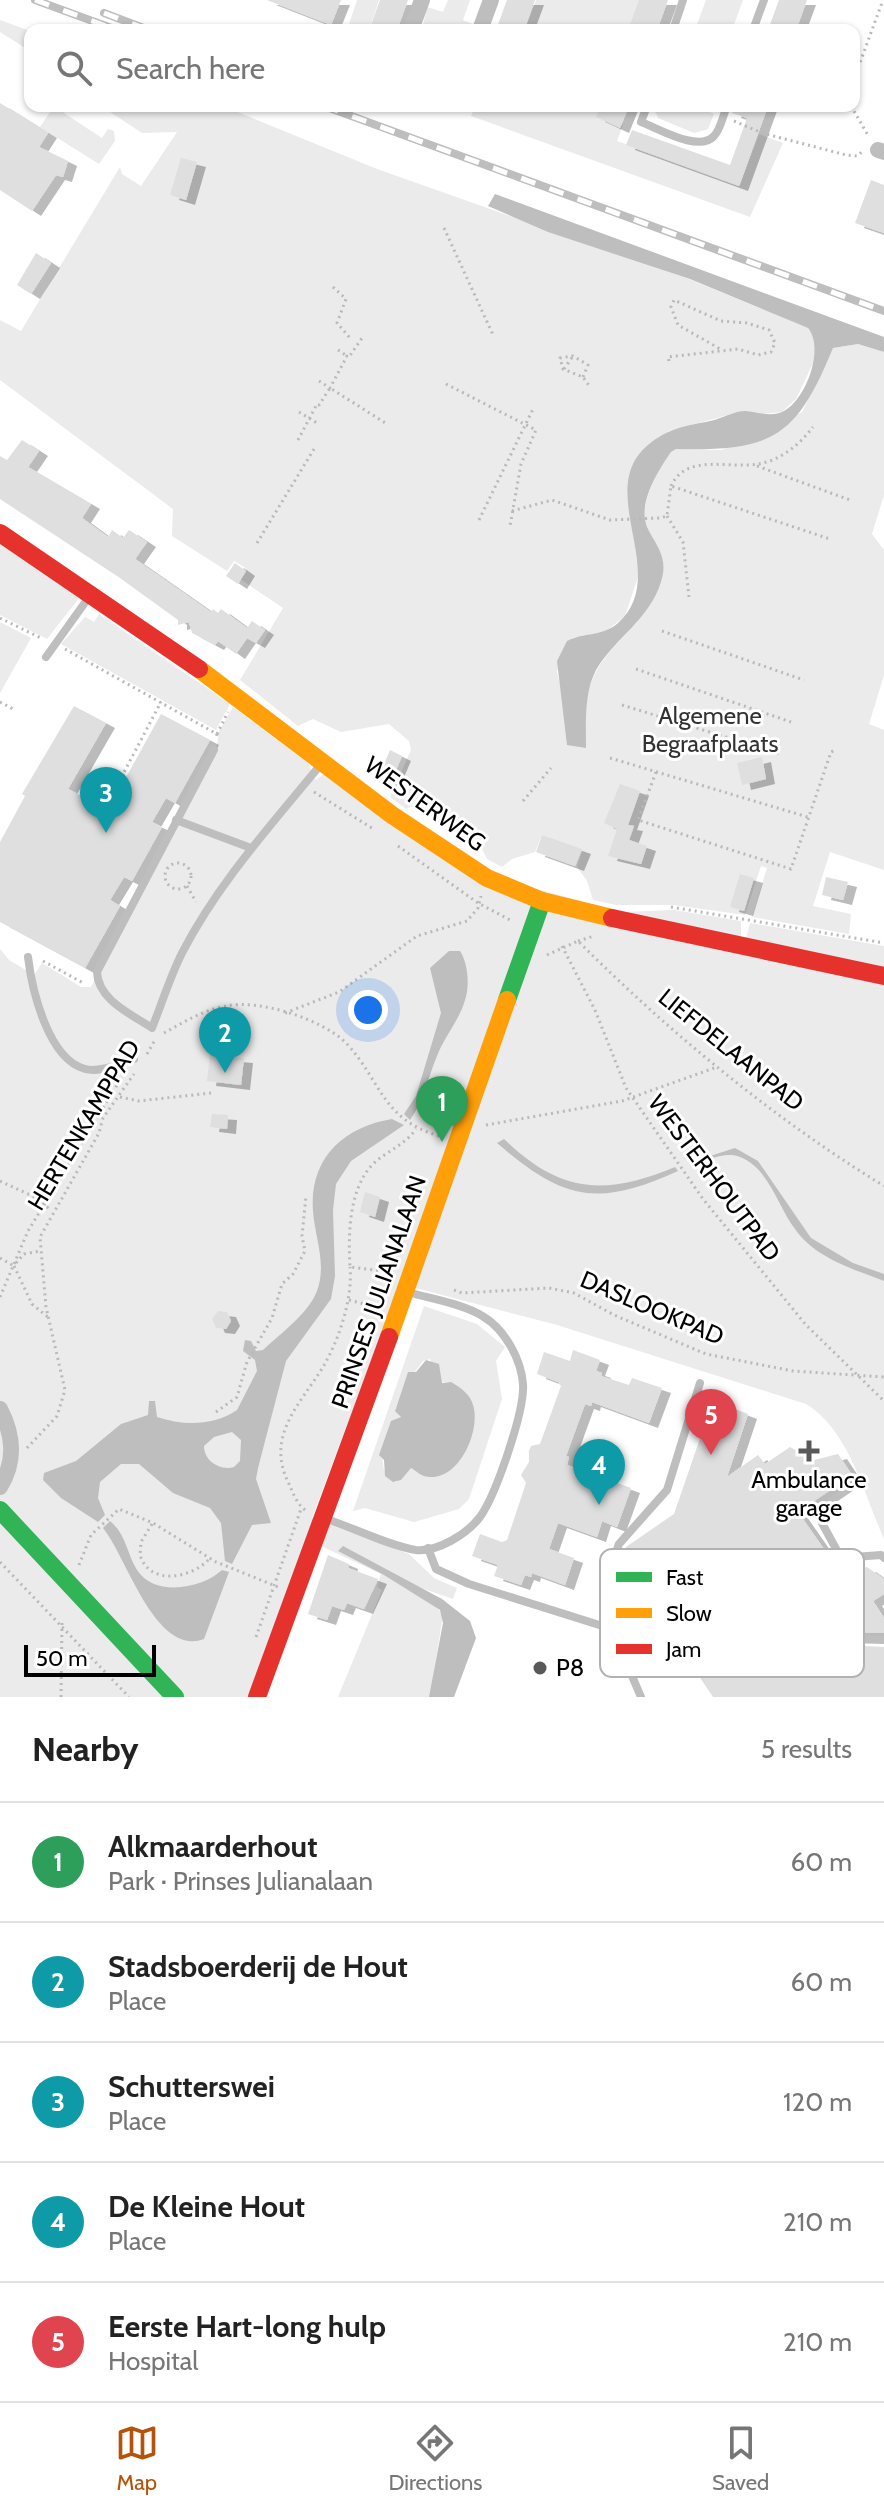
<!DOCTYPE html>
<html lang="en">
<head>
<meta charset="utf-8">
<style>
  :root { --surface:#fff; --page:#f2f2f2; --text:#222; --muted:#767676; --line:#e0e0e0; --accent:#b45309 }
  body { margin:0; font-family:Cabin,sans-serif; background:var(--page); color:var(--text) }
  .scale { position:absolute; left:24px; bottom:20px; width:132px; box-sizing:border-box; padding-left:8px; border:4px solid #000; border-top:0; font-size:22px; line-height:28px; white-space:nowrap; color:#000; -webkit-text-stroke:6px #fff; paint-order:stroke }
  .you { position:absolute; left:368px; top:1010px; width:28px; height:28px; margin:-20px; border:6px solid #fff; border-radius:50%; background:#1a73e8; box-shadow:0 0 0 12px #1a73e833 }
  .badge { display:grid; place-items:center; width:52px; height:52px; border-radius:50%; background:var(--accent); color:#fff; font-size:26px; font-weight:700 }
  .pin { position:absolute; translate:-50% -66px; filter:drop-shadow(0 2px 4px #0008) }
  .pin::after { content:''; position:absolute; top:42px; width:28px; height:24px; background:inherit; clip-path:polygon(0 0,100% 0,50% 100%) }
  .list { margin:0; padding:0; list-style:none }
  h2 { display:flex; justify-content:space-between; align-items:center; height:104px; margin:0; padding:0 32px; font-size:34px }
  h2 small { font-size:26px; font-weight:400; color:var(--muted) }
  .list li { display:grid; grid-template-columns:52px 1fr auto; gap:24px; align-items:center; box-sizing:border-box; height:120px; padding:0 32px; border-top:2px solid var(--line) }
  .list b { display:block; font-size:30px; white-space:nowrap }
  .list p { margin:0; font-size:26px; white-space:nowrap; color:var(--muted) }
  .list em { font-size:26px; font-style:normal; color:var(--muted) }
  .icon { flex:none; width:44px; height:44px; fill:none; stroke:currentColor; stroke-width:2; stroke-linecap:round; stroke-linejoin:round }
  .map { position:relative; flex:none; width:884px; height:1697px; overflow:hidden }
  .search { position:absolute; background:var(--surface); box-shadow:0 2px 6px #0004; left:24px; right:24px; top:24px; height:88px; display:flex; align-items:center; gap:20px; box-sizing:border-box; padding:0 28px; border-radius:16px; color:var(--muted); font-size:30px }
  .sheet { height:704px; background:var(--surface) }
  nav { display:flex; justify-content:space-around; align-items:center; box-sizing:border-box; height:112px; border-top:2px solid var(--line); background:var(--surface); font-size:22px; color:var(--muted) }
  nav a { display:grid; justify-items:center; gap:4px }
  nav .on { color:var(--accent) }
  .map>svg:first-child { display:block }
  .green { fill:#ebebeb; fill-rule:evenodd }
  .water { fill:#bebebe; fill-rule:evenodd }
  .building { fill:#dfdfdf; filter:url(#shadow) }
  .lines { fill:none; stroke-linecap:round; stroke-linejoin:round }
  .path { stroke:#b9b9b9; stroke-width:3; stroke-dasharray:2 4; stroke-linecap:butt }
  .lane { stroke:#bebebe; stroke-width:8 }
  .street { stroke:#bebebe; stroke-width:16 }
  .fast { stroke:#30b455; stroke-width:18 }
  .slow { stroke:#ff9f0a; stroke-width:18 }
  .jam { stroke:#e5322d; stroke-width:18 }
  .rail-casing { stroke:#bebebe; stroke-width:8 }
  .rail { stroke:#fff; stroke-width:5; stroke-dasharray:15; stroke-linecap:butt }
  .poi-dot { fill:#595959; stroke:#fff; stroke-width:3 }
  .labels { text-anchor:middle; stroke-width:6; stroke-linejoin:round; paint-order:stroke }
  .park-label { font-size:24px; fill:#323232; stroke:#fff }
  .street-label { font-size:24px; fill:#000; stroke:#fff }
  .poi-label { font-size:24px; fill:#000; stroke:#fff }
  .key { fill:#fff; stroke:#b2b2b2; stroke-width:2 }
  .key-label { font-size:22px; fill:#000 }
</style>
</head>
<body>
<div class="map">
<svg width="884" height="1697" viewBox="0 0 884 1697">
  <defs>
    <filter id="shadow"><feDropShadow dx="9" dy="5" stdDeviation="0" flood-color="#0004"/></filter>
  </defs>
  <rect width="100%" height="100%" fill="#fff"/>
  <!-- green -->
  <g class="green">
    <path d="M357 0H379L369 30H347Z"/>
    <path d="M448 0H470L463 20 475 25 473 30H422L427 7 443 12Z"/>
    <path d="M536 0H640L629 30H525Z"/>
    <path d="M706 0H743L732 30H695Z"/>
    <path d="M0 20 30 31V51L0 32Z"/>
    <path d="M54 106H68L64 113 102 138 108 129 114 131 115 141 99 164 40 127Z"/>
    <path d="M101 106H223L377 169 689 279 808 328 816 337 818 353 796 399 782 412 761 414 743 411 669 431 632 524 639 574 625 616 605 632 572 638 557 671 564 703 586 748C586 723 583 693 597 670 615 638 650 619 661 582 667 564 657 546 649 531 636 506 657 472 671 452L676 449 722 450 802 412 833 348 858 344 884 352V495L872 534 884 550V675L869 724 884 730V870L830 852 813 906 851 914 849 934 752 917 767 868 761 866 745 915 674 905H616L593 900 587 881 577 867 582 851 542 835 535 852 512 859 502 867 487 859 479 843 426 805 420 803 406 809 390 797 411 750 409 741 389 724 341 732 313 719 298 726 240 680 283 608 240 579 247 569 234 561 227 571 172 536 173 509 0 380V320L21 331 120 167 122 174 141 186 177 132 142 133Z"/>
    <path d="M475 106H601L598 116 623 125 617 141 740 185 759 134 783 143 750 217 471 116Z"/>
    <path d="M653 106H705L704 110 714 114 708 129 694 133 658 118Z"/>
    <path d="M0 543 79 598 47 639 0 615Z"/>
    <path d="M99 614 230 704 216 730 61 644 85 617 94 622Z"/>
    <path d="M0 622 31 638 0 693Z"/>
    <path d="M233 707 308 763 316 780 324 774 453 866 884 984V1539C864 1494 849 1430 806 1404L557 1325 400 1284 312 1518 409 1554 434 1578 457 1588 453 1599 389 1577 437 1608 443 1615 430 1697H338L382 1590 377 1587 381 1574 310 1541 255 1697H0V949L9 960 34 975 42 963 81 987H91L217 745 219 731Z"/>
    <path d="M674 910 741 921V937L624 912Z"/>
    <path d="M750 923 884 946V968L746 938Z"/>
    <path d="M424 1306 477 1324 505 1347 496 1361 502 1399 469 1499 459 1509 414 1522 365 1508 353 1511ZM430 1359 440 1382H450L474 1426C465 1458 446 1492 411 1468L396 1482 384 1470 382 1457 392 1422 401 1417 395 1410 408 1373H414L423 1361Z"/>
  </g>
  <!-- water -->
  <g class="water">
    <path d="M495 194 884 337V352L858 344 833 348C796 438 773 451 676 449L671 452C658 471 635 506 649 531 659 549 668 560 661 582 650 619 615 638 596 670 584 693 586 723 586 748L567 745 557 661 567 641C584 632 602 637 618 623 672 575 593 491 648 445 668 428 686 426 710 421 721 419 734 411 745 411 757 412 770 417 782 412 806 401 825 348 808 328L690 279 548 232 488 206Z"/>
    <path d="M449 951H460C468 963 470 986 465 1000 460 1019 444 1037 437 1056 428 1077 424 1101 410 1120L404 1114 416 1096 441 1013 430 968Z"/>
    <path d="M392 1119 404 1125 351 1161 336 1184 333 1210 335 1276 331 1299 286 1361 258 1468 256 1479 271 1523 252 1525 232 1564 225 1561 221 1523 210 1508 173 1493 139 1464H121L100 1482 98 1498 105 1515 98 1522 61 1498 43 1480 44 1473 76 1461 121 1424 148 1415 149 1401H155L157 1417C184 1426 213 1426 237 1410L257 1371 255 1360 243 1351 245 1340 251 1341 256 1351 263 1350C281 1333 308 1314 317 1291 327 1264 315 1238 313 1211 309 1159 343 1127 392 1119ZM232 1432 241 1440 240 1461 234 1467C220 1471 204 1461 204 1446L214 1437Z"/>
    <path d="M504 1139C561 1194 605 1196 675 1167L678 1171C597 1208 563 1200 497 1143Z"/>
    <path d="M735 1148 758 1161 811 1238 853 1263 884 1274V1281C853 1269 815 1258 795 1229 778 1207 769 1168 740 1157 722 1150 703 1165 688 1163Z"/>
    <path d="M426 1360 439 1364 442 1383 451 1382C461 1388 470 1394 473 1405 481 1429 461 1476 433 1477 422 1478 418 1472 411 1468L401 1480 393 1482 385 1476 384 1460 379 1455 391 1421 401 1417 395 1411 408 1372H416Z"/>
    <path d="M110 1521C126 1534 127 1554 137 1570 155 1598 203 1588 222 1570L229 1572 204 1639C155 1657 127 1557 103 1528Z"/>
    <path d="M343 1546 442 1599 470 1621 476 1638 454 1697H429L443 1623 440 1610 384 1575 338 1551Z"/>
  </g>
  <!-- building -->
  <g class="building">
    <path d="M267 0H341L331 25Z"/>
    <path d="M380 0H408L397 30H369Z"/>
    <path d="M507 0H535L524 30H496Z"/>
    <path d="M639 0H668L657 30H628Z"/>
    <path d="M779 0H807L796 30H768Z"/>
    <path d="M0 103 48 133 39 147 68 161 63 177 56 175 32 211 0 190Z"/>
    <path d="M600 106H629L620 128 596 117Z"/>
    <path d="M734 106H768L739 186 626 145 632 130 730 165 747 118 732 113Z"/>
    <path d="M181 158 197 162 186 200 170 195Z"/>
    <path d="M871 180 884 185V233L855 223Z"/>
    <path d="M36 253 51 263 31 294 17 285Z"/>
    <path d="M22 440 39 451 28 467 91 504 82 518 108 537 112 530 123 538 129 530 147 542 135 559 211 612 213 609 218 613 221 609 247 628 252 621 265 630 256 643 247 638 236 654 218 641 215 645 192 633 189 622 178 625V620L120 578 0 499V456L7 460Z"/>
    <path d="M235 563 246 571 238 584 226 576Z"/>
    <path d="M74 706 106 723 68 789 108 810 161 714 210 740 175 803 166 798 152 822 162 827 132 881 124 877 110 900 120 906 85 968 0 922V842L25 796 22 794Z"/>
    <path d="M390 750 402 756 389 786 377 781Z"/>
    <path d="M762 757 766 779 742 785 737 763Z"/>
    <path d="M620 784 640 791 628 825 634 826 629 840 647 846 641 864 608 856 617 829 604 823Z"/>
    <path d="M542 835 582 849 575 866 536 852Z"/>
    <path d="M740 874 754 878 744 911 730 907Z"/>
    <path d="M826 877 848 882 843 900 822 895Z"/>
    <path d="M210 1055 244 1058 241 1085 207 1081Z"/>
    <path d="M212 1114 228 1115 227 1129 210 1127Z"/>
    <path d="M365 1192 380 1197 375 1217 360 1212Z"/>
    <path d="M218 1311 227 1312 231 1321 226 1329 216 1328 212 1319Z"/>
    <path d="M573 1350 600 1360 596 1371 602 1373 601 1376 629 1385 632 1378 662 1388 649 1423 592 1402 591 1406 585 1404 566 1456 569 1457 567 1465 631 1488 617 1527 602 1521 597 1537 558 1523 549 1549 574 1558 565 1585 532 1573 531 1577 525 1575 521 1585 494 1576 498 1565 472 1556 480 1534 502 1542 507 1540 526 1483 521 1475 529 1462V1451L531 1446 540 1444 561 1386 558 1382 537 1374 544 1352 570 1361Z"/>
    <path d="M727 1406 748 1414 727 1477 758 1455 765 1464 790 1447 814 1460 838 1454 852 1475 798 1512 842 1575 867 1567 884 1579V1594L873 1601 884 1618V1633L853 1632 845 1623 837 1631 846 1645 884 1647V1697H713L623 1564 626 1547 674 1514 706 1421 713 1412Z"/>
    <path d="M328 1555 349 1564 348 1568 378 1579 364 1609 347 1603 344 1610 332 1606 327 1620 308 1614Z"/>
  </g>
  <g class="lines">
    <!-- path -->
    <g class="path">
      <path d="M854 79 883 0"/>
      <path d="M851 106 869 137"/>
      <path d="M734 121 762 133 846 155 857 156 863 151"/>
      <path d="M444 228 494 337"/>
      <path d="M333 287 346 299 337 323 350 338"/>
      <path d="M338 350 347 356"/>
      <path d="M669 361 668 357 738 349 758 355 771 352 775 343 769 330 747 323 721 321 674 300 671 307 678 325 722 350"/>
      <path d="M564 369 573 356"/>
      <path d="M583 377 588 365 573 356 560 358 563 369 583 377 590 387"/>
      <path d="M319 381 330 388 347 356 349 357 362 338"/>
      <path d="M446 384 536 430 521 464 510 526"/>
      <path d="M299 412 317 423"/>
      <path d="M298 440 317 404 319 405 330 388 387 424"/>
      <path d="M757 466 850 500"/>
      <path d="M671 486C687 451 733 471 763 463 783 458 800 444 813 427"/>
      <path d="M512 511 552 500 610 520 660 518 667 516 671 486 830 539"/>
      <path d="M667 516 683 542 689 597"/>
      <path d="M479 520 533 409"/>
      <path d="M257 543 314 449"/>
      <path d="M0 618 43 639"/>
      <path d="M662 631 804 680"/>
      <path d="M65 649 217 734 215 739"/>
      <path d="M636 669 791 722"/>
      <path d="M0 702 15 710"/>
      <path d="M622 705 781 754"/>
      <path d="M217 734 228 712"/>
      <path d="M610 758 811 818"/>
      <path d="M656 772 638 820 791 869 831 752 835 750"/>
      <path d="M314 792 375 830"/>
      <path d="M113 793 161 702"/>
      <path d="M523 801 551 768"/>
      <path d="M398 846 478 903 512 921"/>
      <circle cx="178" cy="876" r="13"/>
      <path d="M187 886 196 902"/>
      <path d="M671 907 884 943"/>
      <path d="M578 941 594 936"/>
      <path d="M562 946 595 1010 626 1088 703 1199 806 1325 884 1401"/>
      <path d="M547 955 578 941C670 1033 773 1118 884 1186"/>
      <path d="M43 961 85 984"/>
      <path d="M285 1013 339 992 417 936 467 921 478 908 481 896"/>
      <path d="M164 1033C184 1022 203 1010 226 1006 259 999 322 1019 346 1043 381 1080 381 1119 439 1136"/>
      <path d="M147 1054 155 1040"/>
      <path d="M120 1097 139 1101 211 1093"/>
      <path d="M486 1125 622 1101 717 1067"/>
      <path d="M0 1181 39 1199 51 1211"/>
      <path d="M0 1258 14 1266"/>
      <path d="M16 1263 24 1254 40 1251"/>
      <path d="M14 1266 32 1304 49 1318"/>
      <path d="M390 1272 350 1267C348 1234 349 1190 372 1165 386 1151 404 1146 416 1129"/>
      <path d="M454 1290 462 1293 549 1288 574 1293 614 1315 706 1354 793 1371 884 1377"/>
      <path d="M0 1297 28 1231 122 1077"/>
      <path d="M349 1300 376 1307"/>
      <path d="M216 1412 237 1397 247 1362 272 1318 282 1284 293 1274 305 1251 302 1236 306 1196"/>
      <path d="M27 1448 57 1416 65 1390 46 1307 40 1237 99 1133 103 1118 134 1074"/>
      <path d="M305 1510C297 1504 293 1493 289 1484 265 1436 299 1406 323 1367 339 1340 353 1298 350 1267"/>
      <path d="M152 1524 141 1542 140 1555C150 1587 193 1578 210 1558"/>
      <path d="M0 1562 129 1697"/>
      <path d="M79 1565 91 1535 119 1509 153 1523 216 1562 278 1587"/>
      <path d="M256 1637 301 1509"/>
      <path d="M61 1697 62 1623"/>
    </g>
    <!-- lane -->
    <g class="lane">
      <path d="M673 30 683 0"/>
      <path d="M753 30 764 0"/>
      <path d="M647 106 641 122C658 128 699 153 714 136 721 129 723 115 727 106"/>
      <path d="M46 657 89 597"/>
      <path d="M214 750 97 972C98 1000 131 1014 152 1028 162 1003 170 977 182 953 218 883 272 824 322 763"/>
      <path d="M176 820 251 848"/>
      <path d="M28 957C32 990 48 1059 85 1069 101 1073 119 1063 134 1059"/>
      <path d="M850 1488 825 1505 822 1523 841 1558 881 1555 884 1558"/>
      <path d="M329 1520C354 1528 392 1547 416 1550 438 1552 467 1534 480 1517 496 1495 525 1410 523 1384 521 1359 505 1330 484 1317 464 1304 431 1299 408 1292"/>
      <path d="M428 1548 436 1569 469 1584 612 1629 641 1697"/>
      <path d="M612 1629 605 1582 619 1544 667 1490 700 1383"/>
      <path d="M844 1630 849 1639 884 1640"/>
    </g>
    <!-- street -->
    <g class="street">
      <path d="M411 30 422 0"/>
      <path d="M480 30 491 0"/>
      <path d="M878 150 884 152"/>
      <path d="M0 1409C14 1436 16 1461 0 1487"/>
    </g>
    <!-- fast -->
    <g class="fast">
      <path d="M507 1000 542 901"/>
      <path d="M0 1510 175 1697"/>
    </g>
    <!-- slow -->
    <g class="slow">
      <path d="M199 669 392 815 487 878 542 901 612 918"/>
      <path d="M389 1337 507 1000"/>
    </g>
    <!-- jam -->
    <g class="jam">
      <path d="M0 533 199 669"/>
      <path d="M612 918 884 976"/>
      <path d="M257 1697 389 1337"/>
    </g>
    <defs>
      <g id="rail">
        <path d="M35 0 117 30"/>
        <path d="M104 13 149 30"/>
        <path d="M324 106 884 311"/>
      </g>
    </defs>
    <!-- rail casing -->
    <use href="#rail" class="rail-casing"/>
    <!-- rail -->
    <use href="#rail" class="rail"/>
  </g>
  <!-- markers -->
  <g class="poi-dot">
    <path d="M805 1439h8v8h8v8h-8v8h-8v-8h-8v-8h8z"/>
    <circle cx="540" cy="1668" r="8"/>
  </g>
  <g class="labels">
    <!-- park labels -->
    <g class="park-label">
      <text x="710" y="724">Algemene<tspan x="710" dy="28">Begraafplaats</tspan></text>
    </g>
    <!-- street labels -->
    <g class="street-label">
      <text transform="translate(425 804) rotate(36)" y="8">WESTERWEG</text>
      <text transform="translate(731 1050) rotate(39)" y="8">LIEFDELAANPAD</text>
      <text transform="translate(84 1125) rotate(-59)" y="8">HERTENKAMPPAD</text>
      <text transform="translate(714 1178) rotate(53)" y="8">WESTERHOUTPAD</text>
      <text transform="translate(379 1292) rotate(-71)" y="8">PRINSES JULIANALAAN</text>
      <text transform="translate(652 1308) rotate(23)" y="8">DASLOOKPAD</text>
    </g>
    <!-- poi labels -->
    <g class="poi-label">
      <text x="809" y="1488">Ambulance<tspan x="809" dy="28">garage</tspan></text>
      <text x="556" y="1676" text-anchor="start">P8</text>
    </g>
  </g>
  <!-- legend -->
  <rect x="600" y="1549" width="264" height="128" rx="12" class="key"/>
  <rect x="616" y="1572" width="36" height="10" fill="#30b455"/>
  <rect x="616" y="1608" width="36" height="10" fill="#ff9f0a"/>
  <rect x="616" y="1644" width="36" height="10" fill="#e5322d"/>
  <g class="key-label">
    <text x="666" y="1585">Fast</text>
    <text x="666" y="1621">Slow</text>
    <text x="666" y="1657">Jam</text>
  </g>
</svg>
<div class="scale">50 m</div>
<div class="you"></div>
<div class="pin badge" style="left:442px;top:1142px;background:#2e9e5b">1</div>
<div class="pin badge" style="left:225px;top:1073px;background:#0f9aa8">2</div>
<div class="pin badge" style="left:106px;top:833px;background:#0f9aa8">3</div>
<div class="pin badge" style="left:599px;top:1505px;background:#0f9aa8">4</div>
<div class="pin badge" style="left:711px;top:1455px;background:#e0444e">5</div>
<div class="search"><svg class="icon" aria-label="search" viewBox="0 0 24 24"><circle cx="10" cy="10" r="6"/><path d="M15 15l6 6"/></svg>Search here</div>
</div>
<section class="sheet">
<h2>Nearby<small>5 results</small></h2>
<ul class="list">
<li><span class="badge" style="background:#2e9e5b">1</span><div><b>Alkmaarderhout</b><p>Park · Prinses Julianalaan</p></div><em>60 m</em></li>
<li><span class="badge" style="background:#0f9aa8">2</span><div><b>Stadsboerderij de Hout</b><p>Place</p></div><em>60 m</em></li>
<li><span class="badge" style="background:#0f9aa8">3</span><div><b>Schutterswei</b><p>Place</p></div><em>120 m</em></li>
<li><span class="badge" style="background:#0f9aa8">4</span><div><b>De Kleine Hout</b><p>Place</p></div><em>210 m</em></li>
<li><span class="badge" style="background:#e0444e">5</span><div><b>Eerste Hart-long hulp</b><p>Hospital</p></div><em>210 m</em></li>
</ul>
</section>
<nav>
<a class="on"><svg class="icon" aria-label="map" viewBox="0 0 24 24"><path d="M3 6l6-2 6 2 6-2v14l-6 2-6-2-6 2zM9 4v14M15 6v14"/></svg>Map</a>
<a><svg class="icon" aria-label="directions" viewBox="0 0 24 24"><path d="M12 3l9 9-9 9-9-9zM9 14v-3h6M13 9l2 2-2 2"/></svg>Directions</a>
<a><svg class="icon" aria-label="saved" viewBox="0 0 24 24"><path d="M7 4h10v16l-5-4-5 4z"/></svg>Saved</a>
</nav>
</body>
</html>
